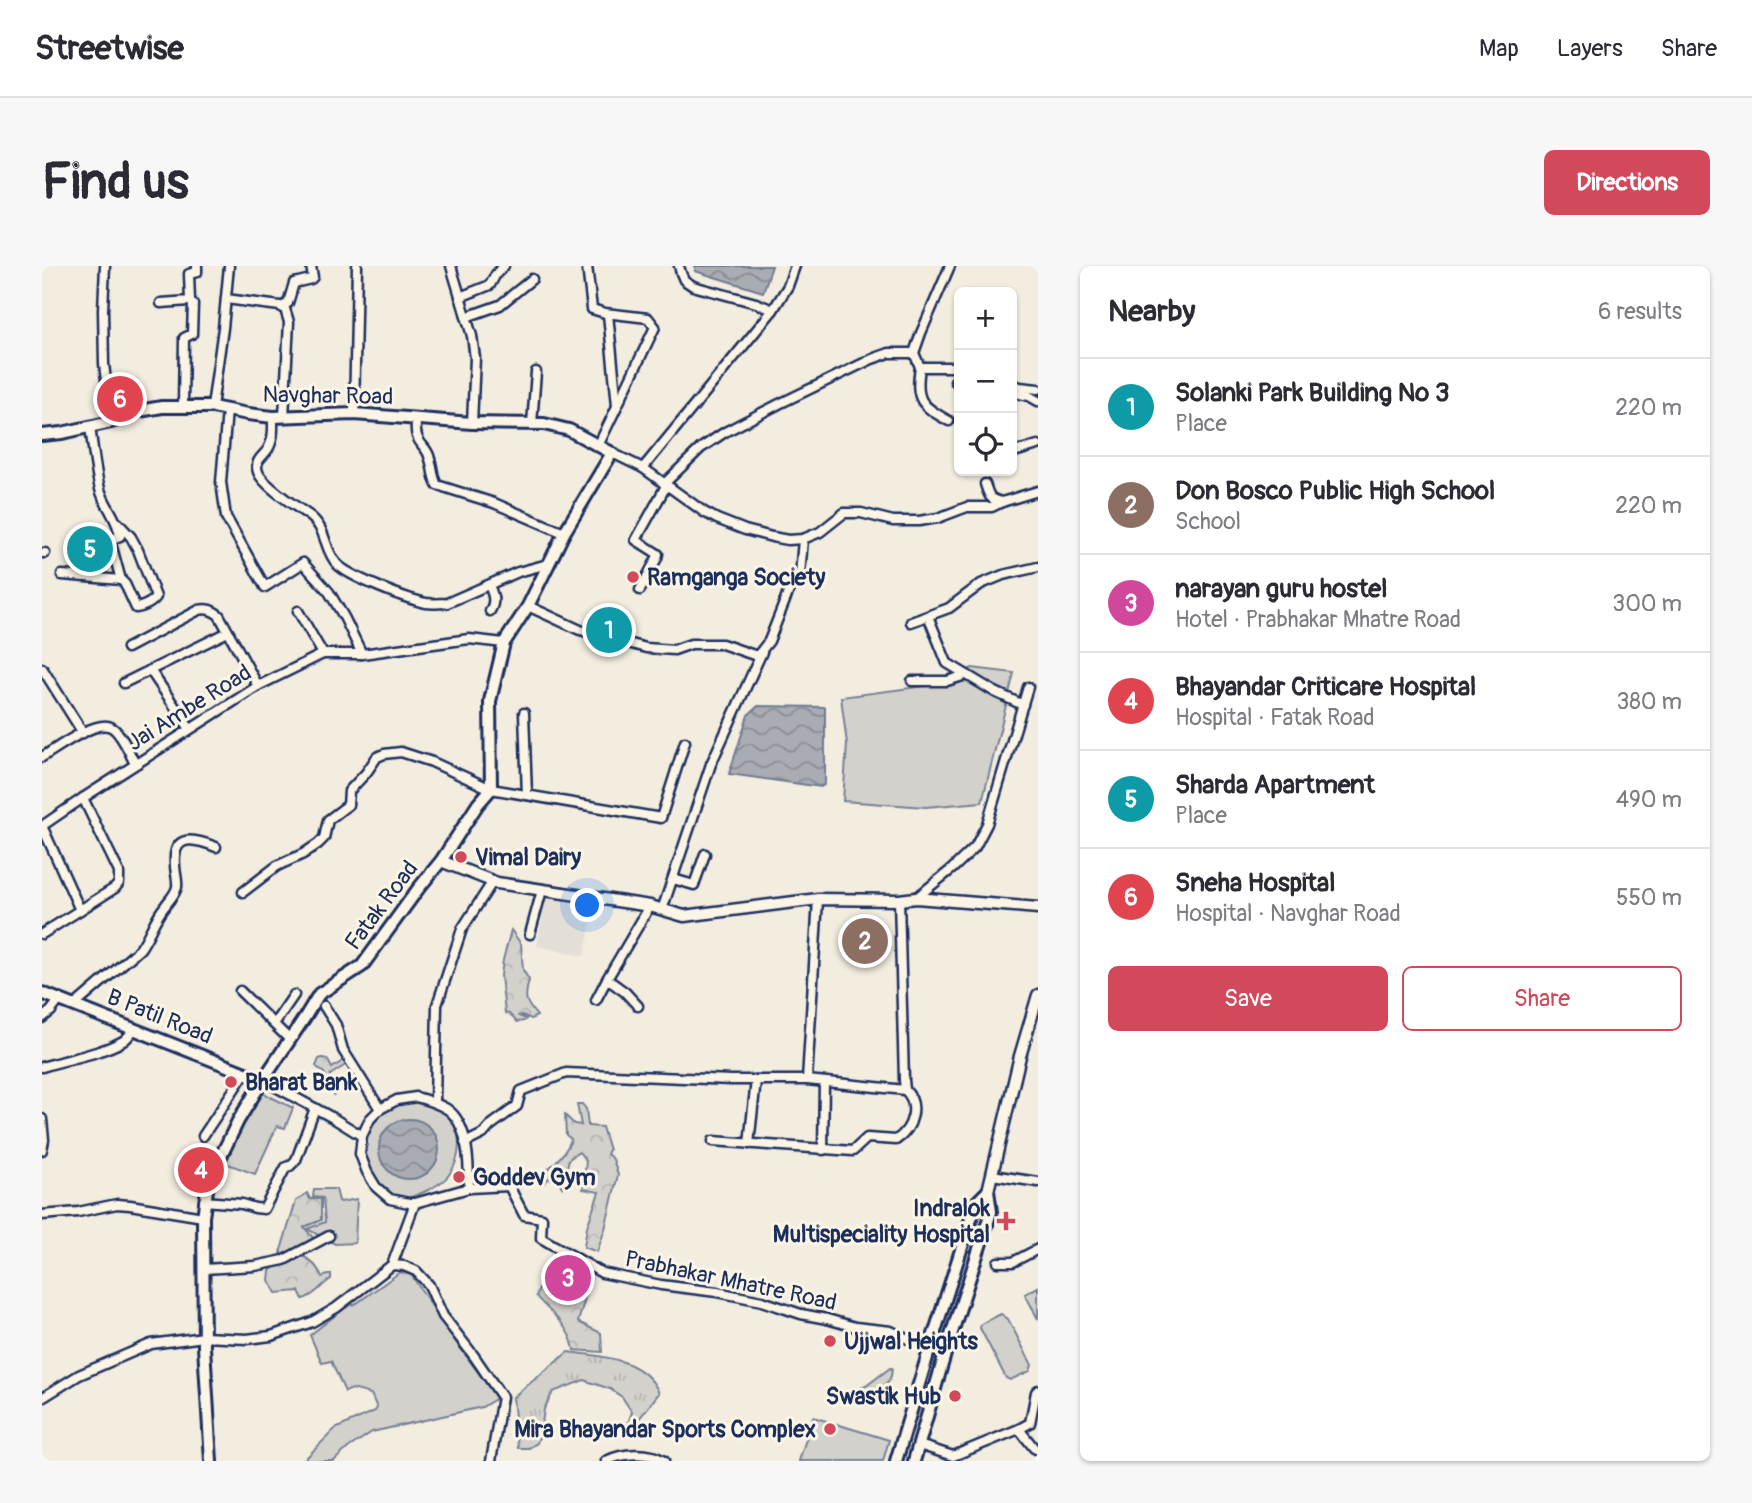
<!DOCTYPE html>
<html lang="en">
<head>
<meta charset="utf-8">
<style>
  :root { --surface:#fff; --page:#f7f7f7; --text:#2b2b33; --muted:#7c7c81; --line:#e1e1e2; --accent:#d1495b }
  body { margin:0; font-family:Pangolin,sans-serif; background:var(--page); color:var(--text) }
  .controls { position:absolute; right:21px; top:21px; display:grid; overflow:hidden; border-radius:10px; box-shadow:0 2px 5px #0004 }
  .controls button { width:63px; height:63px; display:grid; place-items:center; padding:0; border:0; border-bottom:2px solid var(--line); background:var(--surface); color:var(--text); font:35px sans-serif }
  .you { position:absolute; left:546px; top:640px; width:24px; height:24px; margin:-18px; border:5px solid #fff; border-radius:50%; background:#1a73e8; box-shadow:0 0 0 10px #1a73e833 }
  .badge { display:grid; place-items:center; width:46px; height:46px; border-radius:50%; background:var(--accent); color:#fff; font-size:23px; font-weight:700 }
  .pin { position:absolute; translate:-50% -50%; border:4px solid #fff; box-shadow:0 2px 7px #0006 }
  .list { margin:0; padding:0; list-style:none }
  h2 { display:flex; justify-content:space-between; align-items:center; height:91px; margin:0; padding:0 28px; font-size:30px }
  h2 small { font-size:23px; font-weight:400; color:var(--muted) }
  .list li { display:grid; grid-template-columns:46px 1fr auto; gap:21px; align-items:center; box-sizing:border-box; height:98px; padding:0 28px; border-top:2px solid var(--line) }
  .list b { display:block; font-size:26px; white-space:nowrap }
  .list p { margin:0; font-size:23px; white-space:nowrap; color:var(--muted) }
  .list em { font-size:23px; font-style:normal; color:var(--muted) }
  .actions { display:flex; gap:14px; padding:21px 28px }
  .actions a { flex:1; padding:16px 0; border:2px solid var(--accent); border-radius:10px; text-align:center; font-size:24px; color:var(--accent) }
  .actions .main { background:var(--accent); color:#fff }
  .icon { flex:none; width:38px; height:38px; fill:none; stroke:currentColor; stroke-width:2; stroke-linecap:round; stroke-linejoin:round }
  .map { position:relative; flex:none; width:996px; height:1195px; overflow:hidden; border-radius:10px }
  header { display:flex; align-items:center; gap:42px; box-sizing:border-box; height:98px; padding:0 35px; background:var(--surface); border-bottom:2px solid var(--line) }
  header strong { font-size:33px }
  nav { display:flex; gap:38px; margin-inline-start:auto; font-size:24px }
  .intro { display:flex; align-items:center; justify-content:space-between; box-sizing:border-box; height:168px; padding:0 42px }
  h1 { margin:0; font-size:49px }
  .button { padding:18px 32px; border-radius:10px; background:var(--accent); color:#fff; font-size:24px; font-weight:700 }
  main { display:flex; gap:42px; padding:0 42px }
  aside { flex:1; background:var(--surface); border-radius:10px; box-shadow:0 2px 5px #0004 }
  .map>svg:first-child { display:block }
  .built { fill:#e3dfd6 }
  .grass { fill:url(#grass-tufts); stroke:#778095; stroke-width:2 }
  .forest { fill:url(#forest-crowns); stroke:#778095; stroke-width:2 }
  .park { fill:#d3d1cc; stroke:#778095; stroke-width:2 }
  .garden { fill:url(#garden-furrows); stroke:#778095; stroke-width:2 }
  .water { fill:url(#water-waves); stroke:#707a91; stroke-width:2 }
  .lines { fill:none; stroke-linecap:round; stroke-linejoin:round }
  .minor-casing { stroke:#1b2f5e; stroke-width:13 }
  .tertiary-casing { stroke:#1b2f5e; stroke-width:15 }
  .secondary-casing { stroke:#1b2f5e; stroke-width:16 }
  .minor { stroke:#fcf5e5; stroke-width:8 }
  .tertiary { stroke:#fcf5e5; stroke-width:10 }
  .secondary { stroke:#fcf5e5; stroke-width:10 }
  .poi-dot { fill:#d1495b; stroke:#fcf5e5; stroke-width:2.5 }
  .labels { text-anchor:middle; stroke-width:6; stroke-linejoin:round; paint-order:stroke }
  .street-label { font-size:23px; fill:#1b2f5e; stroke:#fcf5e5 }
  .poi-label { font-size:23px; font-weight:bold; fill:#1b2f5e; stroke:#fcf5e5; text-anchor:start }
</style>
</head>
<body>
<header>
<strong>Streetwise</strong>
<nav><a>Map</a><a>Layers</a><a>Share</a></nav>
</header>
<div class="intro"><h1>Find us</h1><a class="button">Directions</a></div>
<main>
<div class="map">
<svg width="996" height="1195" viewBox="0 0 996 1195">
  <defs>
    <pattern id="grass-tufts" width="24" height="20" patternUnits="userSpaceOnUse" patternTransform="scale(1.75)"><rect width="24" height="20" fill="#d3d1cc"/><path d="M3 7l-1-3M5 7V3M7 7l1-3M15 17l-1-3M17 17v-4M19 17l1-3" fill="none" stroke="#b5b4b2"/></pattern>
    <pattern id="forest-crowns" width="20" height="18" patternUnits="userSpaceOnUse" patternTransform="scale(1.75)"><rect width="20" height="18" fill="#d3d1cc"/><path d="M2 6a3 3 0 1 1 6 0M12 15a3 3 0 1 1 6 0" fill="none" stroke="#b5b4b2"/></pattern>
    <pattern id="garden-furrows" width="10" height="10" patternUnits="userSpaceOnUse" patternTransform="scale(1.75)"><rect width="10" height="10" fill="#d3d1cc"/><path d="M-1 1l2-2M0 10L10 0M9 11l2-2" fill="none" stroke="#b5b4b2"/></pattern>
    <pattern id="water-waves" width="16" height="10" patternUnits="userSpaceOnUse" patternTransform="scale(1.75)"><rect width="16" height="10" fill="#a9acb3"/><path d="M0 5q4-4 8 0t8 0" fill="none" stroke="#898c95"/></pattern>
  </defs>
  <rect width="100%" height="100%" fill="#f3ede0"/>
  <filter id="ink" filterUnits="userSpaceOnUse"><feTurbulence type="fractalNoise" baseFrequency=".0143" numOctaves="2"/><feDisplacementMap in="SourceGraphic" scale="14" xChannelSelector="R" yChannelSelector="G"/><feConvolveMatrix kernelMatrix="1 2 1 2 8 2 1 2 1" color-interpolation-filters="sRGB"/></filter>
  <g filter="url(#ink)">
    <!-- built -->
    <path class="built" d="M504 632 553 641 542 690 495 680Z"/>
    <!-- grass -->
    <g class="grass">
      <path d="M996 1021V1053L983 1028Z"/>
      <path d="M526 1086C559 1090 602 1092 617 1127L590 1162 585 1159 590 1146 580 1131 568 1123 542 1114 511 1126 502 1143 499 1165 495 1177 487 1182H476L471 1131Z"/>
    </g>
    <!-- forest -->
    <g class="forest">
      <path d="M469 664 479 678 481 704 487 714C482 733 483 736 495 750L489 753 480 749 477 750 484 753 482 755 475 756 467 748 463 747 459 710 461 694Z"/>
      <path d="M280 792 285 793 290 802 302 794 305 798 288 809V812L297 824 292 829 291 825 283 818C286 804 280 808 274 800L277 793Z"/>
      <path d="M535 838H540L544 843 546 860 560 861 567 884 565 888 571 893 576 909 563 963 555 986 542 981 545 961 557 926 541 923 544 895 537 886 527 893 520 921 516 915 507 912 502 917 494 912 492 908C496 907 500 906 504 904 513 899 527 882 529 873L524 869 523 849 532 858 539 859Z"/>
      <path d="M265 927 268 933H279V954L262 961 271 972H276L239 993V984L254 935Z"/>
      <path d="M259 989C269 994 276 1001 280 1011L289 1008V1013C278 1020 273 1030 261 1033L257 1025 234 1027 227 1014 228 1005 233 1000 247 997Z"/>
      <path d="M540 1010 549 1012 536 1056 559 1067 560 1086 532 1084C531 1079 529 1072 526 1067 519 1053 504 1043 494 1030 501 1008 517 1013 533 1020Z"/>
    </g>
    <!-- park -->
    <g class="park">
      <path d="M930 402 972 407 940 536 884 541 801 535 805 478 799 431 899 418Z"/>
      <path d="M219 826 251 842 243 862 235 860 213 908 183 897 193 872Z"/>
      <path d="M369 834C374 834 380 834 385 836 418 846 426 884 406 910 399 919 374 931 363 932 352 932 337 922 332 913 328 905 324 896 322 888 316 867 334 844 353 837 358 835 364 835 369 834Z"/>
      <path d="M272 923H294L297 935 299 936 315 933 313 977 293 978 265 963 283 956 281 932 271 931Z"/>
      <path d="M358 1006 369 1009 374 1016 413 1075 455 1132 440 1141 330 1166 306 1182 292 1195H261L293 1163 333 1145 335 1142 329 1128 310 1123 303 1126 289 1095 280 1097 268 1069 304 1041 315 1037Z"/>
      <path d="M959 1048 966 1053 990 1099 988 1105 968 1114 964 1112 938 1062 939 1058Z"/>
      <path d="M771 1151 847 1174 841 1195H757Z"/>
    </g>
    <!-- garden -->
    <path class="garden" d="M848 1102H850C850 1124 832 1128 814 1133L810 1125 824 1120Z"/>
    <!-- water -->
    <g class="water">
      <path d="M653 0H730L721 26 653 5Z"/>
      <path d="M716 440 783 441V518L779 521 687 508 706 449Z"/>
      <circle cx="367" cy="883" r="30"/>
    </g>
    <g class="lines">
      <defs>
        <g id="minor">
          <path d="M63 0 61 44 62 98 69 156"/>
          <path d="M409 0 430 70 433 92 430 157"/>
          <path d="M545 0 550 43 563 47 606 52 613 61 556 180"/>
          <path d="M637 0 639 7 642 14 651 20 714 37 731 44"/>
          <path d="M418 31 448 19 454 8 462 0"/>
          <path d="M184 33 238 40 243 43 247 56 242 151"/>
          <path d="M119 37 148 35 147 8 155 6V0"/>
          <path d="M240 41 246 37 252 17 269 13 271 11 269 0"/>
          <path d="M566 48 575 139"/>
          <path d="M424 51 458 39 490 13"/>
          <path d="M872 87 878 101H917"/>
          <path d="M878 101C873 134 878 139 907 155"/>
          <path d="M913 115 917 116"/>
          <path d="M970 118 978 121 996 123"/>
          <path d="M978 128 987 130 996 135"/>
          <path d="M141 140 142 72 150 68 151 38 148 35"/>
          <path d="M170 141 181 62 187 0"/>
          <path d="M185 144 179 216 184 251 223 321 261 297 287 326 302 351 320 388"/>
          <path d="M312 148 315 0"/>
          <path d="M231 151C231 162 232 173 226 183 221 191 212 194 216 206 221 220 257 242 269 251 285 264 282 284 295 298 307 311 365 333 384 337 391 338 398 337 405 337L476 306 506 298"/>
          <path d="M374 152C374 158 373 165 375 170 377 178 385 182 387 190 391 200 390 210 395 219L452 237 522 267"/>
          <path d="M490 158 494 106"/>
          <path d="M48 161C51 181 53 203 58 223 63 241 75 250 78 270L68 274 79 314 83 318 94 342C101 341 110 337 114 331L96 284 89 271 76 257"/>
          <path d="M972 186 996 179"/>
          <path d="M570 187 601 202 662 246 675 253 703 264 730 271 746 274 761 273 778 266 802 247H819L851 255H877L896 252 925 241H950L960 236 996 225"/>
          <path d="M601 202 731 44 746 20 753 0"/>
          <path d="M622 218 659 182 683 166 737 138 830 93 847 87H872L879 67 908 0"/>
          <path d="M943 218C947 230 947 233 960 236"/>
          <path d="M0 287H3"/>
          <path d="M20 309 79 314"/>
          <path d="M447 319C451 329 454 335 448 345"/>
          <path d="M598 324 615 292 616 288 594 274 624 220"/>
          <path d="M486 340 538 364 604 382 632 384 649 378H680L712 389H716L727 375 750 317 758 309 761 273"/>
          <path d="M256 345 281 388"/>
          <path d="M886 350 905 397 953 426 981 439"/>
          <path d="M869 356 907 342 939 318 961 309 996 301"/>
          <path d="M85 382 157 344C165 342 170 344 177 349L216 420"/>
          <path d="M0 402 41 467"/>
          <path d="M108 404 148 463"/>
          <path d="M870 415H905L924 409"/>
          <path d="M82 417 186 366"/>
          <path d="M482 447 485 529"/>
          <path d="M0 491C14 483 54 453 69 461 79 466 88 488 93 498"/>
          <path d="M0 560 38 644"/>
          <path d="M0 560 41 532"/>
          <path d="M631 613 652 619 663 588"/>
          <path d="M201 626 235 600 261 588 276 578 282 572 286 554 306 539 307 525 324 507 335 491 342 488 359 486 390 496 449 523 619 552 643 476"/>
          <path d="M874 632 910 603 933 581 945 558 986 421"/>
          <path d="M620 644 669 498 720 386"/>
          <path d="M0 668 73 622 77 617V606L41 532 216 420 281 388H320L427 373 462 377"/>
          <path d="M488 668 500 624"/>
          <path d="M198 725 248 774"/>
          <path d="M554 734 565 713"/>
          <path d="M33 739 98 683C108 669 112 653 123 640 127 634 133 629 135 621 136 615 133 606 133 599 130 566 154 573 174 581"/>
          <path d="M282 740 294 759 301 784 338 843"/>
          <path d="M596 740 583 726 565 713 608 640"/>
          <path d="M0 752 9 745 18 733"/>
          <path d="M232 758 252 729"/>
          <path d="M0 801C25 793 58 788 81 775 86 772 89 767 92 763"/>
          <path d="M221 814 291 852 320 870"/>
          <path d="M765 814 776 633"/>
          <path d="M374 831C385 834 395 837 405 843 427 858 427 899 427 922L373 937H367L348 933 334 921 325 906 318 888 320 870 328 853 338 843 355 834Z"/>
          <path d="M393 836 395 739 420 663 451 615"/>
          <path d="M0 853 2 874 0 884"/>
          <path d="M161 870 203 807"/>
          <path d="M671 875 811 885 825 872 854 874C871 863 878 838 863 824L862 814 857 634"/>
          <path d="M423 877 441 868 448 860 475 840 479 825 524 807 689 814H765L863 824"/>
          <path d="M707 878 714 814"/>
          <path d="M781 884 782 816"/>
          <path d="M950 909 996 916"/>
          <path d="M427 922 467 920 482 949 500 952 499 972 560 1007 619 1019 675 1026 720 1035 759 1048 785 1053 813 1061 849 1065 887 1083 903 1088"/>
          <path d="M162 935 200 938 213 942 222 943 244 901 248 900 254 894 273 842"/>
          <path d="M0 949 36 946 75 938 88 939 161 951"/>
          <path d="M956 996H971L996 983"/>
          <path d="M350 999 362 1000 374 1005 387 1019 401 1050 432 1090 460 1131 449 1195"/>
          <path d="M162 1003 213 1000 242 994 287 970"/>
          <path d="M0 1132 37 1109 109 1078 162 1071 205 1073 229 1070 270 1056 294 1042 350 999 373 937"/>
          <path d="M977 1163 988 1157 994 1126 996 1124"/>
          <path d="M877 1179 911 1190 977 1163 992 1182 996 1184"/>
          <path d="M564 1195C580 1187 607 1185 622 1195"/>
        </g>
        <g id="tertiary">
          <path d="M399 595 455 617 608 640 642 650 776 633 857 634 874 632 996 642"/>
          <path d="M946 925 978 790 996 729"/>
        </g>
        <g id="secondary">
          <path d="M0 169 20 167 69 156 97 145 120 141H170L206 148 231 151 312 148 430 157 502 158 527 164 570 187 522 267 486 340 462 377 448 435 449 523 436 538 399 595 376 623 320 700 277 728 263 751 221 814 196 855 166 917 161 951 162 1081 169 1195"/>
          <path d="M0 727 221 814"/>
          <path d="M854 1195 889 1078 934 937 946 925 949 946 903 1088 872 1195"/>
        </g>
      </defs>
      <!-- minor casing -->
      <use href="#minor" class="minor-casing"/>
      <!-- tertiary casing -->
      <use href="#tertiary" class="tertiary-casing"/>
      <!-- secondary casing -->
      <use href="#secondary" class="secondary-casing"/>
      <!-- minor -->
      <use href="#minor" class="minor"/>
      <!-- tertiary -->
      <use href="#tertiary" class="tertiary"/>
      <!-- secondary -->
      <use href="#secondary" class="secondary"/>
    </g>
  </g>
  <!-- markers -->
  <g class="poi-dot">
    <circle cx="591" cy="311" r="7"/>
    <circle cx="419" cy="591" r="7"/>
    <circle cx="189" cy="816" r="7"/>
    <circle cx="417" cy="911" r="7"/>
    <path d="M960.5 944.5h7v7h7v7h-7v7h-7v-7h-7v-7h7z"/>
    <circle cx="788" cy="1075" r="7"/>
    <circle cx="913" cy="1130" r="7"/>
    <circle cx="788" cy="1163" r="7"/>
  </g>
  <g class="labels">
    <!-- street labels -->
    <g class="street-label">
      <text transform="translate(286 129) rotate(1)" y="8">Navghar Road</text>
      <text transform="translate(147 441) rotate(-32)" y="8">Jai Ambe Road</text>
      <text transform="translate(339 639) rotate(-53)" y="8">Fatak Road</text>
      <text transform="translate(118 750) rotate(22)" y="8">B Patil Road</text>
      <text transform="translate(689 1014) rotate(12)" y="8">Prabhakar Mhatre Road</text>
    </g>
    <!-- poi labels -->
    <g class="poi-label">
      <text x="605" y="319">Ramganga Society</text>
      <text x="433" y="599">Vimal Dairy</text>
      <text x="203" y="824">Bharat Bank</text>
      <text x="431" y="919">Goddev Gym</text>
      <text x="948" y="950" text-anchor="end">Indralok<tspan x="948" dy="26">Multispeciality Hospital</tspan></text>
      <text x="802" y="1083">Ujjwal Heights</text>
      <text x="899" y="1138" text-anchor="end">Swastik Hub</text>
      <text x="774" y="1171" text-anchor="end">Mira Bhayandar Sports Complex</text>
    </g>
  </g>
</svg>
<div class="controls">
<button>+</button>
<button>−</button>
<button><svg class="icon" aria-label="locate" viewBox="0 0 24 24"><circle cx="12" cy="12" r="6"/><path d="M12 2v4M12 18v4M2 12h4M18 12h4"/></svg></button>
</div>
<div class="you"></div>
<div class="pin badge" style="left:567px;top:364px;background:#0f9aa8">1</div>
<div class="pin badge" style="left:823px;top:675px;background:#8d6e63">2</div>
<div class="pin badge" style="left:526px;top:1012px;background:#d1479c">3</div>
<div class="pin badge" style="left:159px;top:904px;background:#e0444e">4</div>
<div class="pin badge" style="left:48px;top:283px;background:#0f9aa8">5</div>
<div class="pin badge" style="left:78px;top:133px;background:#e0444e">6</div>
</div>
<aside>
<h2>Nearby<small>6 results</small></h2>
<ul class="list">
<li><span class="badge" style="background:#0f9aa8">1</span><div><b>Solanki Park Building No 3</b><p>Place</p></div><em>220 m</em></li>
<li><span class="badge" style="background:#8d6e63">2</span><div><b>Don Bosco Public High School</b><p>School</p></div><em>220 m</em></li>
<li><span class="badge" style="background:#d1479c">3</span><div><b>narayan guru hostel</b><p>Hotel · Prabhakar Mhatre Road</p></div><em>300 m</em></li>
<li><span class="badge" style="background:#e0444e">4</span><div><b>Bhayandar Criticare Hospital</b><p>Hospital · Fatak Road</p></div><em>380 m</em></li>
<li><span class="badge" style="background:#0f9aa8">5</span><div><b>Sharda Apartment</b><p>Place</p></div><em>490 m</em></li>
<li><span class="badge" style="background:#e0444e">6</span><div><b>Sneha Hospital</b><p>Hospital · Navghar Road</p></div><em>550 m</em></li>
</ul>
<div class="actions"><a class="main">Save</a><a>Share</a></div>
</aside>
</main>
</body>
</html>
